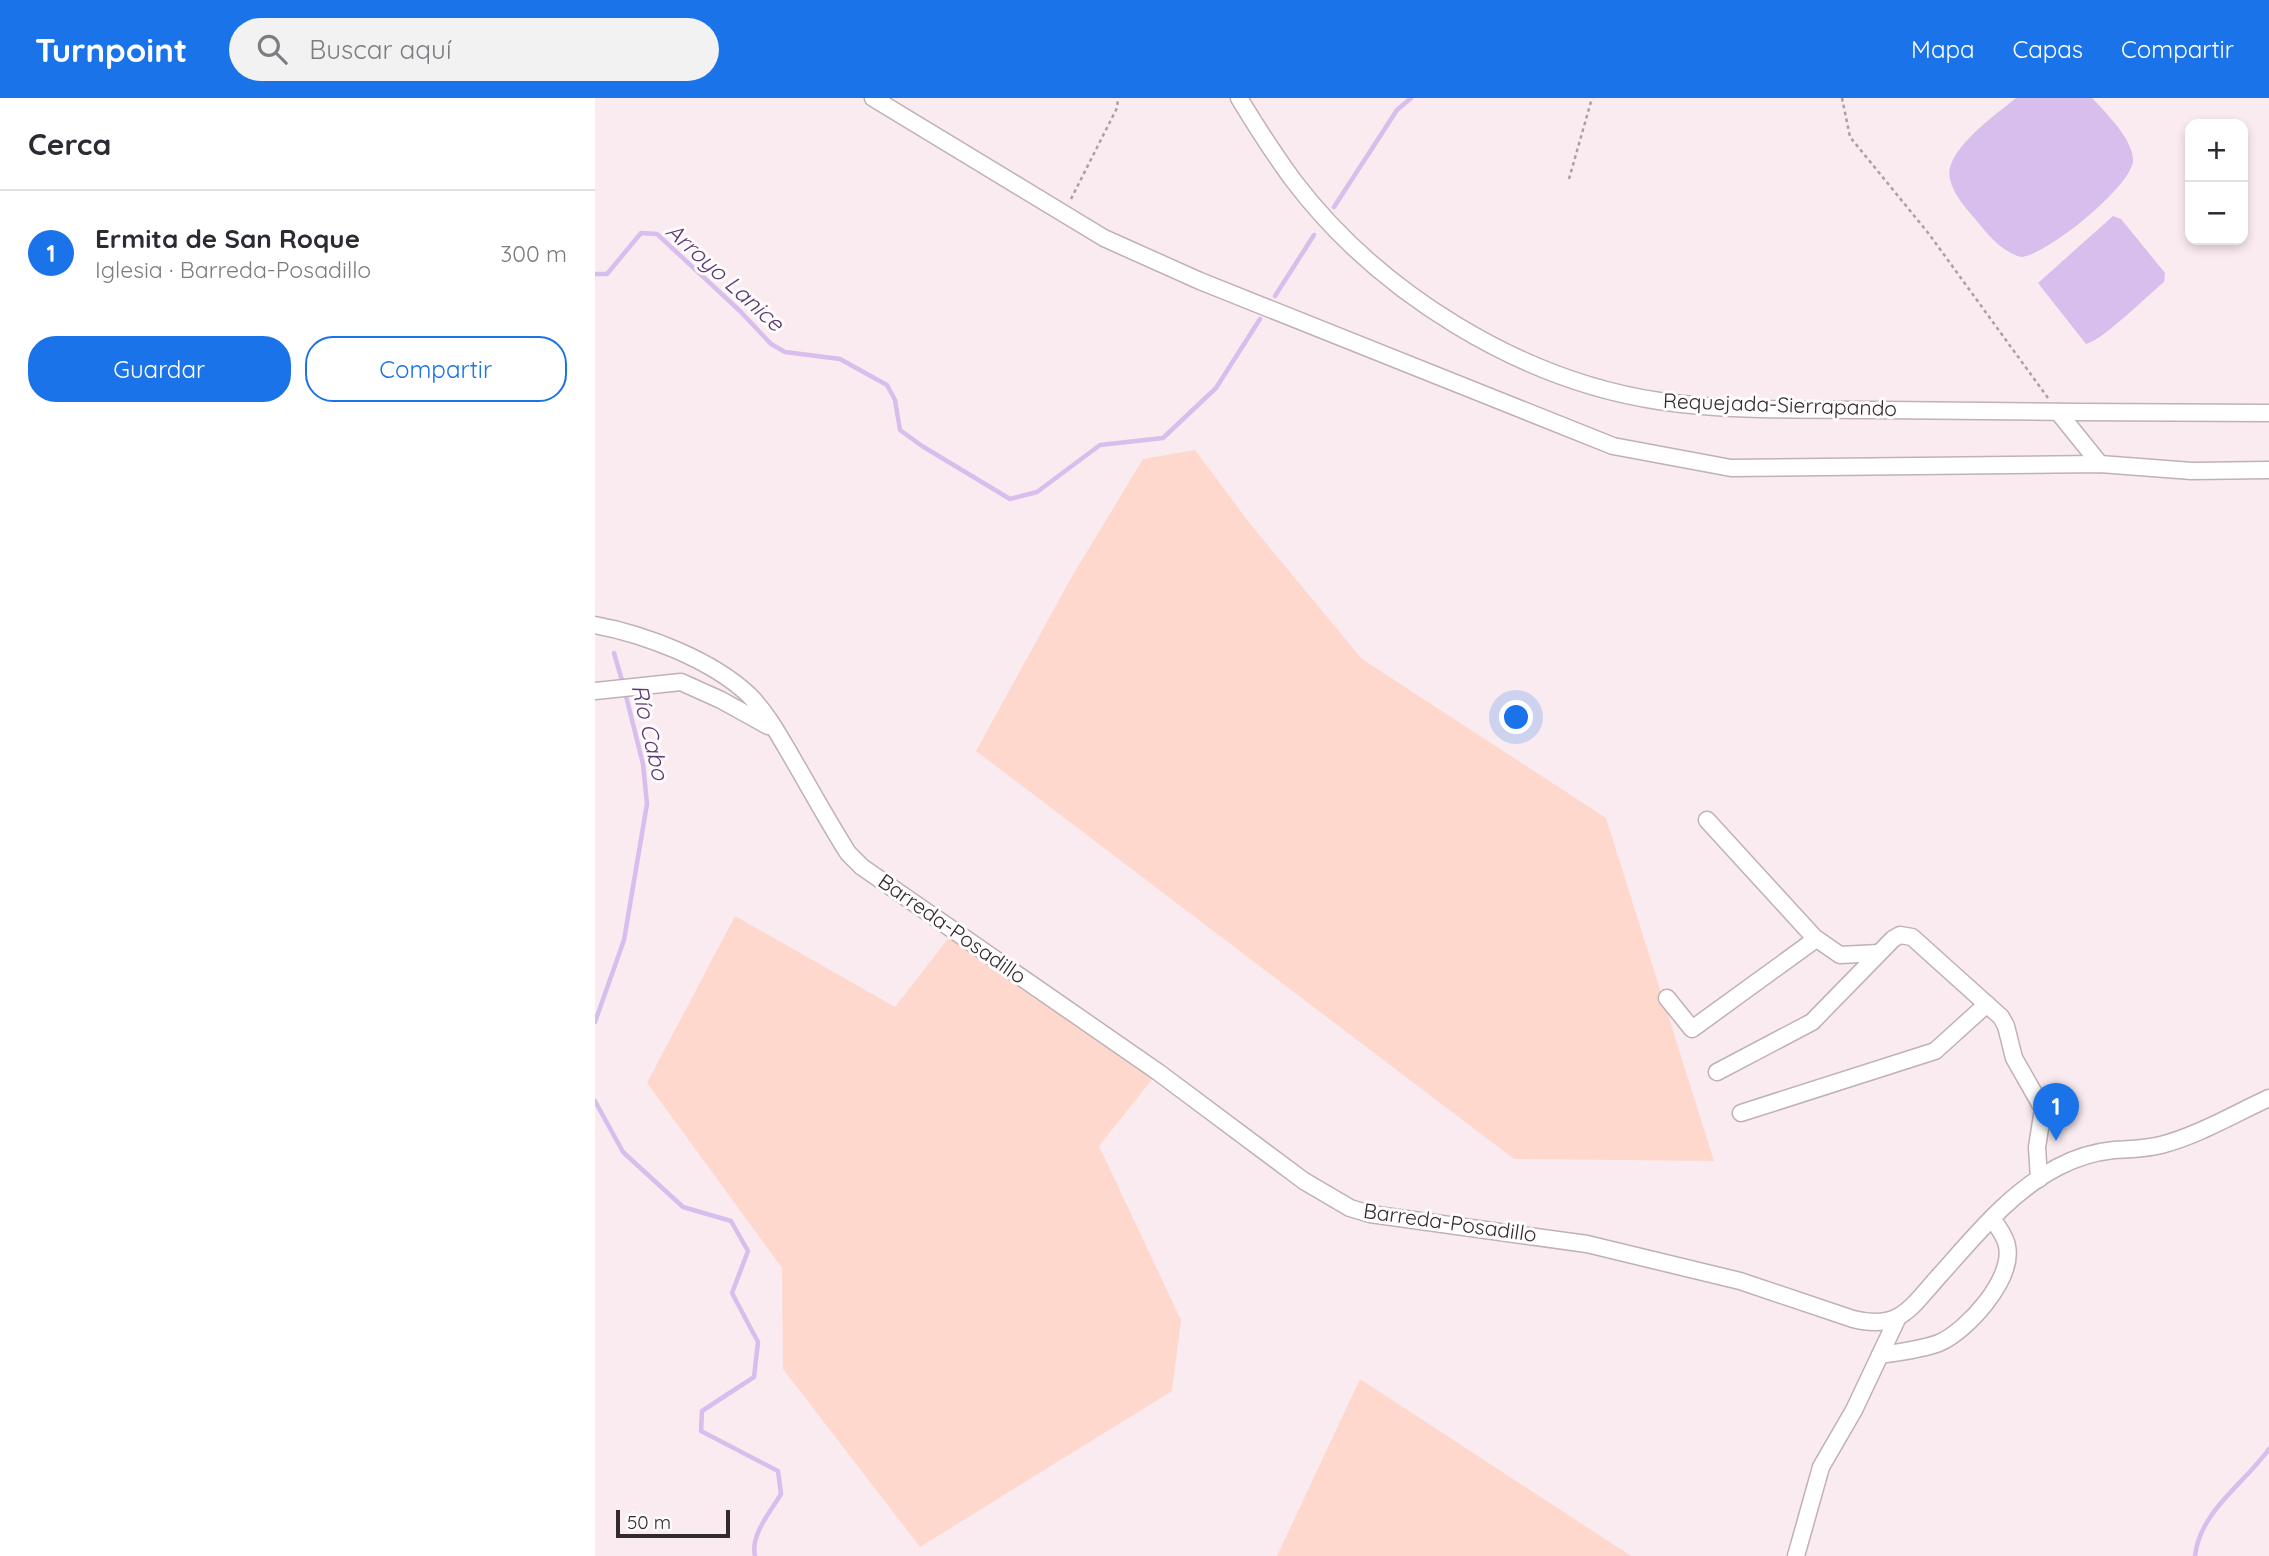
<!DOCTYPE html>
<html lang="es">
<head>
<meta charset="utf-8">
<style>
  :root { --surface:#fff; --page:#f2f2f3; --text:#2b2b33; --muted:#7c7c81; --line:#e1e1e2; --accent:#1a73e8 }
  body { margin:0; font-family:Quicksand,sans-serif; background:var(--page); color:var(--text) }
  .controls { position:absolute; right:21px; top:21px; display:grid; overflow:hidden; border-radius:14px; box-shadow:0 4px 10px #0003 }
  .controls button { width:63px; height:63px; display:grid; place-items:center; padding:0; border:0; border-bottom:2px solid var(--line); background:var(--surface); color:var(--text); font:35px sans-serif }
  .scale { position:absolute; left:21px; bottom:18px; width:114px; box-sizing:border-box; padding-left:7px; border:4px solid #312b2d; border-top:0; font-size:19px; line-height:24px; white-space:nowrap; color:#312b2d; -webkit-text-stroke:5px #fffcfd; paint-order:stroke }
  .you { position:absolute; left:922px; top:620px; width:24px; height:24px; margin:-18px; border:5px solid #fff; border-radius:50%; background:#1a73e8; box-shadow:0 0 0 10px #1a73e833 }
  .badge { display:grid; place-items:center; width:46px; height:46px; border-radius:50%; background:var(--accent); color:#fff; font-size:23px; font-weight:700 }
  .pin { position:absolute; translate:-50% -58px; filter:drop-shadow(0 2px 4px #0008) }
  .pin::after { content:''; position:absolute; top:37px; width:24px; height:21px; background:inherit; clip-path:polygon(0 0,100% 0,50% 100%) }
  .list { margin:0; padding:0; list-style:none }
  h2 { display:flex; justify-content:space-between; align-items:center; height:91px; margin:0; padding:0 28px; font-size:30px }
  h2 small { font-size:23px; font-weight:400; color:var(--muted) }
  .list li { display:grid; grid-template-columns:46px 1fr auto; gap:21px; align-items:center; box-sizing:border-box; height:126px; padding:0 28px; border-top:2px solid var(--line) }
  .list b { display:block; font-size:26px; white-space:nowrap }
  .list p { margin:0; font-size:23px; white-space:nowrap; color:var(--muted) }
  .list em { font-size:23px; font-style:normal; color:var(--muted) }
  .actions { display:flex; gap:14px; padding:21px 28px }
  .actions a { flex:1; padding:16px 0; border:2px solid var(--accent); border-radius:28px; text-align:center; font-size:24px; color:var(--accent) }
  .actions .main { background:var(--accent); color:#fff }
  .icon { flex:none; width:38px; height:38px; fill:none; stroke:currentColor; stroke-width:2; stroke-linecap:round; stroke-linejoin:round }
  .map { position:relative; flex:none; width:1674px; height:1458px; overflow:hidden }
  header { display:flex; align-items:center; gap:42px; box-sizing:border-box; height:98px; padding:0 35px; background:var(--accent); color:#fff }
  header strong { font-size:33px }
  nav { display:flex; gap:38px; margin-inline-start:auto; font-size:24px }
  .search { width:490px; height:63px; background:var(--page); display:flex; align-items:center; gap:18px; box-sizing:border-box; padding:0 24px; border-radius:38px; color:var(--muted); font-size:26px }
  main { display:flex }
  aside { flex:1; background:var(--surface) }
  .map>svg:first-child { display:block }
  .green { fill:#ffd8cd }
  .water { fill:#d7beed }
  .lines { fill:none; stroke-linecap:round; stroke-linejoin:round }
  .stream { stroke:#d7beed; stroke-width:4.5 }
  .minor-casing { stroke:#bfb1b6; stroke-width:19 }
  .path { stroke:#aa9fa2; stroke-width:2.5; stroke-dasharray:3.5 3.5; stroke-linecap:butt }
  .minor { stroke:#fff; stroke-width:16 }
  .labels { text-anchor:middle; stroke-width:6; stroke-linejoin:round; paint-order:stroke }
  .street-label { font-size:21px; fill:#312b2d; stroke:#fffcfd }
  .water-label { font-size:23px; font-style:italic; fill:#5a3a73; stroke:#fffcfd }
</style>
</head>
<body>
<header>
<strong>Turnpoint</strong>
<div class="search"><svg class="icon" aria-label="search" viewBox="0 0 24 24"><circle cx="10" cy="10" r="6"/><path d="M15 15l6 6"/></svg>Buscar aquí</div>
<nav><a>Mapa</a><a>Capas</a><a>Compartir</a></nav>
</header>
<main>
<aside>
<h2>Cerca<small></small></h2>
<ul class="list">
<li><span class="badge">1</span><div><b>Ermita de San Roque</b><p>Iglesia · Barreda-Posadillo</p></div><em>300 m</em></li>
</ul>
<div class="actions"><a class="main">Guardar</a><a>Compartir</a></div>
</aside>
<div class="map">
<svg width="1674" height="1458" viewBox="0 0 1674 1458">
  <rect width="100%" height="100%" fill="#faebf0"/>
  <!-- green -->
  <g class="green">
    <path d="M600 352 656 427 767 561 1011 720 1119 1063 919 1061 381 653 476 480 548 361Z"/>
    <path d="M140 818 300 909 359 833 563 974 504 1048 586 1222 577 1293 325 1449 188 1271 187 1170 52 985Z"/>
    <path d="M765 1281 1036 1458H682Z"/>
  </g>
  <!-- water -->
  <g class="water">
    <path d="M1421 0H1497C1510 14 1539 42 1538 63 1536 89 1452 157 1426 159 1407 154 1393 137 1381 122 1371 110 1358 96 1355 81 1348 53 1402 16 1421 0Z"/>
    <path d="M1518 118 1526 121 1570 175 1569 184C1553 197 1508 242 1491 246L1443 185Z"/>
  </g>
  <g class="lines">
    <!-- stream -->
    <g class="stream">
      <path d="M739 109 802 12 816 0"/>
      <path d="M0 176H12L46 135 62 136 145 213 176 246 190 254 245 261 292 287 300 302 305 332 327 348 415 401 442 394 505 347 568 340 621 290 665 221"/>
      <path d="M680 198 719 137"/>
      <path d="M19 555 28 586"/>
      <path d="M0 924 29 842 52 706 48 666 30 594"/>
      <path d="M0 1003 28 1054 88 1109 136 1123 153 1153 137 1195 163 1244 159 1279 107 1313 106 1333 183 1373 186 1396C176 1413 155 1437 160 1458"/>
      <path d="M1600 1458C1605 1413 1649 1386 1674 1351"/>
    </g>
    <defs>
      <g id="minor">
        <path d="M278 0 509 140 605 183 1018 348 1136 370 1505 366 1597 373 1674 372"/>
        <path d="M644 0C661 28 679 56 698 82 783 194 924 282 1064 303 1137 314 1214 311 1288 312 1417 314 1545 314 1674 315"/>
        <path d="M1463 314 1505 366"/>
        <path d="M0 527C50 536 117 562 154 597 173 616 186 641 199 663 217 694 234 725 253 755L267 769 563 974 709 1083 755 1110 775 1116 992 1146 1145 1183 1258 1221C1305 1233 1316 1209 1345 1177 1380 1138 1415 1094 1463 1069 1480 1060 1499 1054 1519 1052 1534 1051 1551 1051 1566 1047 1604 1037 1639 1016 1674 1000"/>
        <path d="M0 593 86 584 126 602 173 628"/>
        <path d="M1112 722 1219 839 1245 857 1284 855"/>
        <path d="M1072 900 1097 931 1221 841"/>
        <path d="M1122 974 1217 924 1298 841 1305 837 1317 839 1406 919 1411 928 1419 960 1448 1011 1442 1049 1444 1081"/>
        <path d="M1146 1015 1340 953 1392 906"/>
        <path d="M1285 1257C1305 1254 1325 1252 1344 1245 1372 1233 1419 1181 1412 1148 1411 1139 1402 1128 1397 1120"/>
        <path d="M1201 1458 1226 1369 1259 1312 1303 1219"/>
      </g>
    </defs>
    <!-- minor casing -->
    <use href="#minor" class="minor-casing"/>
    <!-- path -->
    <g class="path">
      <path d="M1247 0 1255 39 1334 136 1453 300"/>
      <path d="M974 81 997 0"/>
      <path d="M476 101 522 10 523 0"/>
    </g>
    <!-- minor -->
    <use href="#minor" class="minor"/>
  </g>
  <g class="labels">
    <!-- street labels -->
    <g class="street-label">
      <text transform="translate(1185 307) rotate(2)" y="7">Requejada-Sierrapando</text>
      <text transform="translate(357 831) rotate(35)" y="7">Barreda-Posadillo</text>
      <text transform="translate(855 1125) rotate(8)" y="7">Barreda-Posadillo</text>
    </g>
    <!-- water labels -->
    <g class="water-label">
      <text transform="translate(130 179) rotate(42)" y="8">Arroyo Lanice</text>
      <text transform="translate(55 634) rotate(77)" y="8">Río Cabo</text>
    </g>
  </g>
</svg>
<div class="controls">
<button>+</button>
<button>−</button>
</div>
<div class="scale">50 m</div>
<div class="you"></div>
<div class="pin badge" style="left:1461px;top:1043px">1</div>
</div>
</main>
</body>
</html>
